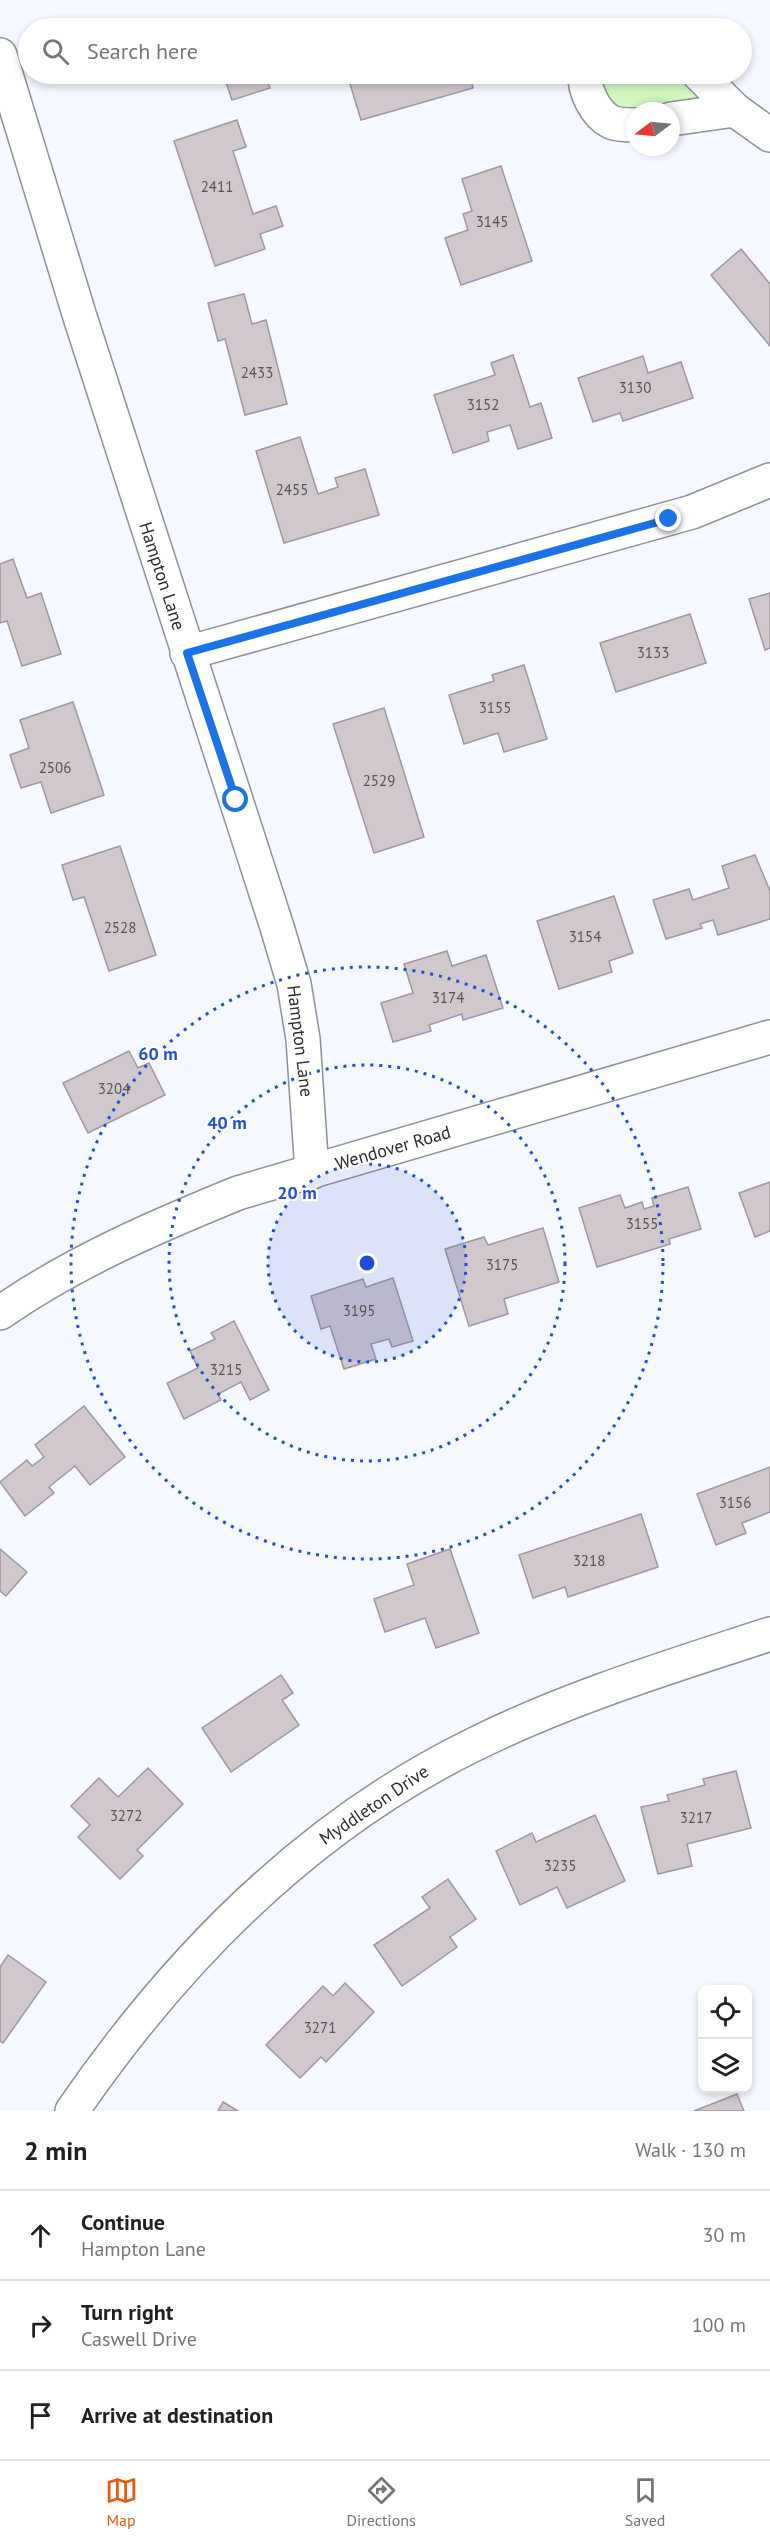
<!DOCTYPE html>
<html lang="en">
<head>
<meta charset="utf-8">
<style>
  :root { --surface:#fff; --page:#f2f2f2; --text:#202124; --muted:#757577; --line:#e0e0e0; --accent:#ea580c }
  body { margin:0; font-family:"PT Sans",sans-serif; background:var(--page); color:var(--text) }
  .controls { position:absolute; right:18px; bottom:18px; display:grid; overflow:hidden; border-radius:12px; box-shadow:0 3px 9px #0003 }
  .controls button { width:54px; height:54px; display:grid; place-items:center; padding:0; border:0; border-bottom:2px solid var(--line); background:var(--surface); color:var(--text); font:30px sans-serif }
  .compass { position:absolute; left:626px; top:102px; width:54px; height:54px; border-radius:50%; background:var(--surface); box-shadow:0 3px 9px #0003; rotate:254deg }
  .stop { position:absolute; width:18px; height:18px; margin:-14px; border:4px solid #1a73e8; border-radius:50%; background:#fff }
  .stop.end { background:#1a73e8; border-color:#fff; box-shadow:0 2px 6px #0008 }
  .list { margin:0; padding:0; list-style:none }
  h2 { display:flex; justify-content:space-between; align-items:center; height:78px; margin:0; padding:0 24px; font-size:26px }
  h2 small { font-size:20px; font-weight:400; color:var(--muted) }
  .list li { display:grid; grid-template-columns:39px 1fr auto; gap:18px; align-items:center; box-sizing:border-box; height:90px; padding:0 24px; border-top:2px solid var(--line) }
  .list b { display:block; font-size:22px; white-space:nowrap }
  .list p { margin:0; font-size:20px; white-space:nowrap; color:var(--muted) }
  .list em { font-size:20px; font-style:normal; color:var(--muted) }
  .icon { flex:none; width:33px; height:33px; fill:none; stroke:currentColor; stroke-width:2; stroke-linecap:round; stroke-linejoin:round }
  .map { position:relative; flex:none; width:770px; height:2111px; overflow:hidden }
  .search { position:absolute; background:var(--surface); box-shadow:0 3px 9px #0003; left:18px; right:18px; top:18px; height:66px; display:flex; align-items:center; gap:15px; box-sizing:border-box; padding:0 21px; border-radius:33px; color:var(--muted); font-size:22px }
  .sheet { height:348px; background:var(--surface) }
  nav { display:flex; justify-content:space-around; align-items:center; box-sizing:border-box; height:84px; border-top:2px solid var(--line); background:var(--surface); font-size:16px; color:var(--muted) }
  nav a { display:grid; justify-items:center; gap:3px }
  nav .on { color:var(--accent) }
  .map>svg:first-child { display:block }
  .green { fill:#d2f8c0 }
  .building { fill:#d0c8cd; stroke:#9f979c; stroke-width:1.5 }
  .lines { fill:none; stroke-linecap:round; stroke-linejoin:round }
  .minor-casing { stroke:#8e9097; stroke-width:36 }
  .minor { stroke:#fff; stroke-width:33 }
  .route { stroke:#1a73e8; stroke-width:8 }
  .ring { fill:none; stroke:#1d4ed8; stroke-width:3; stroke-dasharray:3 6 }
  .labels { text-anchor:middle; stroke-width:4.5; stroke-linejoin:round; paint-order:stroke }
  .number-label { font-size:15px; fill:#545356 }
  .street-label { font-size:18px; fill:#2b2c2f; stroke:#fff }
  .centre { fill:#1d4ed8; stroke:#fff; stroke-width:3 }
  .ring-label { font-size:18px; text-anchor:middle; font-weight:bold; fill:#1d4ed8; stroke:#fff; stroke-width:4.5; stroke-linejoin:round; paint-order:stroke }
</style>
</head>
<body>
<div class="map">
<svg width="770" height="2111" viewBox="0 0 770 2111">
  <rect width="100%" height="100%" fill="#f6f8ff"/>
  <!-- green -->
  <path class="green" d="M602 74H671L695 93 697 99C672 105 590 126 602 74Z"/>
  <!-- building -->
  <g class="building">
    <path d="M223 74H265L270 88 232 100Z"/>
    <path d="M347 74H469L473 88 361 120Z"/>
    <path d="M237 120 246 147 233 151 253 214 276 206 283 226 260 234 265 249 215 266 174 141Z"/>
    <path d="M501 166 532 261 461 285 445 238 468 230 463 214 472 211 462 179Z"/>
    <path d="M741 249 770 284V346L711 275Z"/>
    <path d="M244 294 252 324 266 320 287 404 245 415 225 339 218 341 208 303Z"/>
    <path d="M513 355 530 407 541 403 552 438 518 449 510 425 487 432 489 441 453 453 434 395 495 375 491 363Z"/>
    <path d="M643 356 648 373 681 362 693 398 623 421 620 413 593 422 578 378Z"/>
    <path d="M300 437 318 494 338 487 335 478 365 469 379 515 284 543 256 451Z"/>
    <path d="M13 559 27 598 41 593 61 654 22 666 7 621 0 623V564Z"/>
    <path d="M770 593V648L765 650 749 599Z"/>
    <path d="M690 614 706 663 616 692 600 643Z"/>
    <path d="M524 665 547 739 504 752 498 733 464 744 449 695 494 681 492 675Z"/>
    <path d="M73 702 104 795 51 813 41 782 21 788 10 755 29 748 20 720Z"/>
    <path d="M384 708 424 837 374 853 333 724Z"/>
    <path d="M120 846 156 955 109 971 84 897 73 900 62 865Z"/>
    <path d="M755 855 770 891V919L718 935 713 920 700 924 702 928 666 939 653 900 689 889 693 900 729 888 722 866Z"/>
    <path d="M614 896 633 953 609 961 612 972 559 989 537 921Z"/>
    <path d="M447 951 452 966 486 955 503 1008 463 1020 462 1014 429 1025 431 1031 393 1042 381 1003 413 993 404 964Z"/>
    <path d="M129 1051 138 1068 149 1063 165 1095 88 1133 63 1083Z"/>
    <path d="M770 1182V1231L755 1237 739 1193Z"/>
    <path d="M688 1187 701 1229 669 1239 670 1244 597 1267 579 1208 620 1195 625 1208 642 1202 644 1209 654 1206 652 1198Z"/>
    <path d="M543 1228 559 1282 504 1299 508 1314 469 1326 445 1249 484 1237 488 1245Z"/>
    <path d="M393 1278 413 1341 392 1347 389 1339 371 1344 376 1359 344 1369 330 1326 321 1329 311 1296 363 1279 366 1287Z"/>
    <path d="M234 1321 269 1390 250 1400 241 1382 218 1394 221 1400 184 1419 167 1383 198 1368 190 1351 215 1339 211 1333Z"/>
    <path d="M84 1406 125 1457 90 1485 75 1466 49 1487 54 1493 25 1516 0 1482 27 1460 32 1466 44 1457 35 1445Z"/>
    <path d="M770 1467V1512L742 1523 746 1533 716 1545 697 1494Z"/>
    <path d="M641 1514 658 1567 568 1597 565 1587 533 1598 519 1555Z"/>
    <path d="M0 1549 27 1572 6 1596 0 1591Z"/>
    <path d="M450 1549 479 1633 436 1648 425 1618 385 1632 374 1599 414 1585 407 1564Z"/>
    <path d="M281 1675 293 1693 282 1700 299 1725 231 1772 202 1728Z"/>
    <path d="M148 1768 183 1804 137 1850 143 1856 120 1879 78 1837 90 1825 71 1806 99 1778 118 1797Z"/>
    <path d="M736 1771 751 1828 687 1844 692 1866 658 1874 641 1807 669 1801 667 1795 705 1785 703 1779Z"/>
    <path d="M595 1815 625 1881 567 1908 557 1887 520 1905 496 1851 532 1833 536 1842Z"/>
    <path d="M448 1879 476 1919 450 1937 457 1947 402 1986 374 1945 430 1908 422 1897Z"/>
    <path d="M8 1955 46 1982 3 2043 0 2041V1967Z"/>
    <path d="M345 1983 374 2012 326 2062 321 2057 300 2078 266 2045 323 1986 333 1996Z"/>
    <path d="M737 2094 744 2111H694Z"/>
    <path d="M223 2102 238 2111H218Z"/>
  </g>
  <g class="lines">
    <defs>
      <g id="minor">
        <path d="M0 55 80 317 277 927 294 984 303 1039 312 1172"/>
        <path d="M585 74C584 90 595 114 611 122 618 125 628 125 635 125"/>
        <path d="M699 74 735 110 770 135"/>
        <path d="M671 119 735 110"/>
        <path d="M187 653 692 512 770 480"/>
        <path d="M0 1313C73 1262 157 1226 238 1193L770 1037"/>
        <path d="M72 2111C175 1961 304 1829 469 1747 564 1699 669 1667 770 1634"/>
      </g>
    </defs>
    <!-- minor casing -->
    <use href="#minor" class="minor-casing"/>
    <!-- minor -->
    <use href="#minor" class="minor"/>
  </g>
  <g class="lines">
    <!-- route -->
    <path class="route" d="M236 800 187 653 669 519"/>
  </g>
  <!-- distance rings -->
  <circle cx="367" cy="1263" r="99" fill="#1d4ed8" fill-opacity=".12"/>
  <g class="ring">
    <circle cx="367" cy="1263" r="99"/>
    <circle cx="367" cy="1263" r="198"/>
    <circle cx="367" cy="1263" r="296"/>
  </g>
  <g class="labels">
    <!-- number labels -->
    <g class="number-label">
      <text x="217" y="192">2411</text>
      <text x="492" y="227">3145</text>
      <text x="257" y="378">2433</text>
      <text x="635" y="393">3130</text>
      <text x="483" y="410">3152</text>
      <text x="292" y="495">2455</text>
      <text x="653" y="658">3133</text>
      <text x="495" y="713">3155</text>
      <text x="55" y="773">2506</text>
      <text x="379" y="786">2529</text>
      <text x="120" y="933">2528</text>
      <text x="585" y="942">3154</text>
      <text x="448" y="1003">3174</text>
      <text x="114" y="1094">3204</text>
      <text x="642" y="1229">3155</text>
      <text x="502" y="1270">3175</text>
      <text x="359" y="1316">3195</text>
      <text x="226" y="1375">3215</text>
      <text x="735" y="1508">3156</text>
      <text x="589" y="1566">3218</text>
      <text x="126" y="1821">3272</text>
      <text x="696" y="1823">3217</text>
      <text x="560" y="1871">3235</text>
      <text x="320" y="2033">3271</text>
    </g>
    <!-- street labels -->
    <g class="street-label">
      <text transform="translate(162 576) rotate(72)" y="6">Hampton Lane</text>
      <text transform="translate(300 1041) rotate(83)" y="6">Hampton Lane</text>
      <text transform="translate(393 1148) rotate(-16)" y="6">Wendover Road</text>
      <text transform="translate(374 1805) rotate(-34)" y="6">Myddleton Drive</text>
    </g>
  </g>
  <circle cx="367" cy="1263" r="9" class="centre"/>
  <g class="ring-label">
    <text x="158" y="1060">60 m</text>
    <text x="227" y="1129">40 m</text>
    <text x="297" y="1199">20 m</text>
  </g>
</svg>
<div class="controls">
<button><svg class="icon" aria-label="locate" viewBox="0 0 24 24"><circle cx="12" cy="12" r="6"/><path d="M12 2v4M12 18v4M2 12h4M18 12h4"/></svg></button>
<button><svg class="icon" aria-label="layers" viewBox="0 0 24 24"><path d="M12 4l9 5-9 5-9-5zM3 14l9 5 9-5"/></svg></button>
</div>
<svg class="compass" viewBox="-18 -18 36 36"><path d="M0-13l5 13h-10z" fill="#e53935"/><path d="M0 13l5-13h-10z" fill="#757577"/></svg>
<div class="stop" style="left:236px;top:800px"></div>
<div class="stop end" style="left:669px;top:519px"></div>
<div class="search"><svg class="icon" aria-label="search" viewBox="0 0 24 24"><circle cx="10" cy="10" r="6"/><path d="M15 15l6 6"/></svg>Search here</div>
</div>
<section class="sheet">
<h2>2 min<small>Walk · 130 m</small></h2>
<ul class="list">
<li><svg class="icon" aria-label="ahead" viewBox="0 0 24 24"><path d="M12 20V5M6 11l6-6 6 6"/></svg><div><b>Continue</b><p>Hampton Lane</p></div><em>30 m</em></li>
<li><svg class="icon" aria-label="right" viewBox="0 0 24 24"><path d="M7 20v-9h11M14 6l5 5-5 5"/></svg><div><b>Turn right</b><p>Caswell Drive</p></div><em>100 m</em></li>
<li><svg class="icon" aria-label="arrive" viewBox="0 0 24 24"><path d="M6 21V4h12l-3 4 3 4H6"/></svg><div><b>Arrive at destination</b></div></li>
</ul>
</section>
<nav>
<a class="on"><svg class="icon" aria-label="map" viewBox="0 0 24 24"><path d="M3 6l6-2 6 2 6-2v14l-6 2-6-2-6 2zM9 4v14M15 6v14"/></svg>Map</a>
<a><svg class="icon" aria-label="directions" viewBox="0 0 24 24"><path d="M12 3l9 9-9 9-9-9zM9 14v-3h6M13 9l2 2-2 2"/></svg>Directions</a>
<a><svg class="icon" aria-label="saved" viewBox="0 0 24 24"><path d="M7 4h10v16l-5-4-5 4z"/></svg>Saved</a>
</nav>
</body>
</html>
